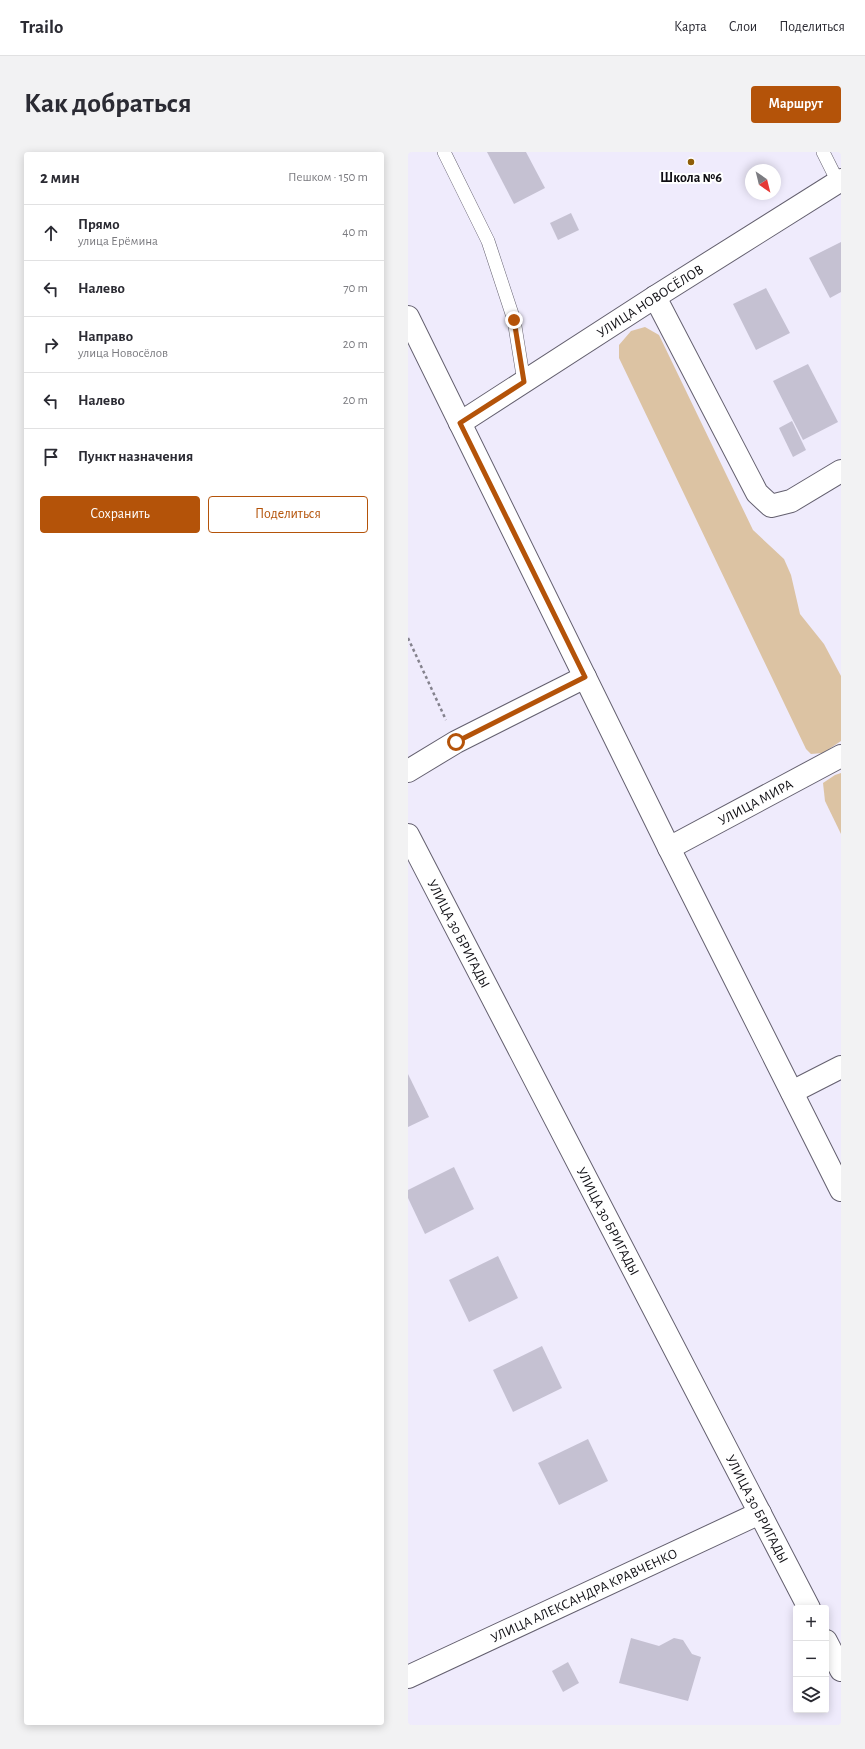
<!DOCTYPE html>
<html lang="ru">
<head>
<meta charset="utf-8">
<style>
  :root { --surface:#fff; --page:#f2f2f3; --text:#2b2b33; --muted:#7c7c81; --line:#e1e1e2; --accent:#b45309 }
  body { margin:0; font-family:"Alegreya Sans",sans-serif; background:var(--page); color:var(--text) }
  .controls { position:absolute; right:12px; bottom:12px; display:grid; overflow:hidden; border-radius:4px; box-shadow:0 2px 10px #0003 }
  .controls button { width:36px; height:36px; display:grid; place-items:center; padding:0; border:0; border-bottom:1px solid var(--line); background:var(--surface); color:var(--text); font:20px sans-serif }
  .compass { position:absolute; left:337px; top:12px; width:36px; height:36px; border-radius:50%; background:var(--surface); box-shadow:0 2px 10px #0003; rotate:145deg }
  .stop { position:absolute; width:12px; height:12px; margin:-9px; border:3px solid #b45309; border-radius:50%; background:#fff }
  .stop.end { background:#b45309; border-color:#fff; box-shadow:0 1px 4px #0008 }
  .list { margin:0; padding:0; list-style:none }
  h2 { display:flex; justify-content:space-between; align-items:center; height:52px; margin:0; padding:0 16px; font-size:17px }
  h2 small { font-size:13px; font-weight:400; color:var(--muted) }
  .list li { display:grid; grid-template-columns:26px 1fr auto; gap:12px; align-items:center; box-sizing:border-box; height:56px; padding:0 16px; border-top:1px solid var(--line) }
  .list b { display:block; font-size:15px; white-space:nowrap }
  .list p { margin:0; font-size:13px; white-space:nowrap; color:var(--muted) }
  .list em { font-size:13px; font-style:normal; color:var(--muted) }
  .actions { display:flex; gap:8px; padding:12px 16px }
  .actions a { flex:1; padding:9px 0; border:1px solid var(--accent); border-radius:4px; text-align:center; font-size:14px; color:var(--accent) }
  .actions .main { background:var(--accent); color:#fff }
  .icon { flex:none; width:22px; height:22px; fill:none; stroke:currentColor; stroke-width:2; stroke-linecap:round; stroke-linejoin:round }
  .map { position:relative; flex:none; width:433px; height:1573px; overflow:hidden; border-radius:4px }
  header { display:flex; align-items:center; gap:24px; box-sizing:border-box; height:56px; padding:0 20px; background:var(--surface); border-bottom:1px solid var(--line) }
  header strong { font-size:19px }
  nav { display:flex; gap:22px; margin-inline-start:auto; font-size:14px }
  .intro { display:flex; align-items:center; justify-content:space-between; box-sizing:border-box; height:96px; padding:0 24px }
  h1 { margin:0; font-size:28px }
  .button { padding:10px 18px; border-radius:4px; background:var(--accent); color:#fff; font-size:14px; font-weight:700 }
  main { display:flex; gap:24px; padding:0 24px }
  aside { flex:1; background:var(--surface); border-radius:4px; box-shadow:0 2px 10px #0003 }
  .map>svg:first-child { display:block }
  .green { fill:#dcc3a3 }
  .building { fill:#c5c1d2 }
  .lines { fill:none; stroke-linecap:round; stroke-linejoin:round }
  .service-casing { stroke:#64606f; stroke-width:14 }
  .minor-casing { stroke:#64606f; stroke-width:24 }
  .secondary-casing { stroke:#64606f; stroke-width:24 }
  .path { stroke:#84828d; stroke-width:2.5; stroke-dasharray:3 3; stroke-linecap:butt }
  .service { stroke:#fff; stroke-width:13 }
  .minor { stroke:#fff; stroke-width:22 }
  .secondary { stroke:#fff; stroke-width:22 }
  .route { stroke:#b45309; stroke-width:5 }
  .poi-dot { fill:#8e5e08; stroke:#fff; stroke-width:1.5 }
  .labels { text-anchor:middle; stroke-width:4; stroke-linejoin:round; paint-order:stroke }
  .poi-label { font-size:14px; font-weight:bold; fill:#100f14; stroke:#fff }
  .street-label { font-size:14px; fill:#100f14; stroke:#fff }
</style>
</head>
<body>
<header>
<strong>Trailo</strong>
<nav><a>Карта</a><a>Слои</a><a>Поделиться</a></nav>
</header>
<div class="intro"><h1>Как добраться</h1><a class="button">Маршрут</a></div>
<main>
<aside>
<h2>2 мин<small>Пешком · 150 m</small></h2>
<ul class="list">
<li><svg class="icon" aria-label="ahead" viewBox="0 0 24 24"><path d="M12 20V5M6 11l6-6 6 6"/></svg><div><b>Прямо</b><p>улица Ерёмина</p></div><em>40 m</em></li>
<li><svg class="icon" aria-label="left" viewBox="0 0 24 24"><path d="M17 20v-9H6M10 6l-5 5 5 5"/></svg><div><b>Налево</b></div><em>70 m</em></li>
<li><svg class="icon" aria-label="right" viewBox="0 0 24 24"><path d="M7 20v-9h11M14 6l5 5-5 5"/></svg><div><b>Направо</b><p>улица Новосёлов</p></div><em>20 m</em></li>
<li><svg class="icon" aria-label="left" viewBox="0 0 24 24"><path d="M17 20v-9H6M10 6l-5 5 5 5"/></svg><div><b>Налево</b></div><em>20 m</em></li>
<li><svg class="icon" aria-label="arrive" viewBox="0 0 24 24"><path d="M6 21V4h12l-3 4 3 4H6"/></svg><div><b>Пункт назначения</b></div></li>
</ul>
<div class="actions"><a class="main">Сохранить</a><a>Поделиться</a></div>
</aside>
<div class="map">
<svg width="433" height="1573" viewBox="0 0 433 1573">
  <rect width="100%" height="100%" fill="#efebfc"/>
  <!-- green -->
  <g class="green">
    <path d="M237 175 251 183 345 378 376 407 383 423 392 462 416 492 433 524V589L415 601 403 602 398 597 211 206V193L223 179Z"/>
    <path d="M433 621V682L417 649 415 631 427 623Z"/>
  </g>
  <!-- building -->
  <g class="building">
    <path d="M79 0H118L137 36 106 52Z"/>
    <path d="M163 61 171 78 150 88 142 71Z"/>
    <path d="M433 90V140L422 146 401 106Z"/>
    <path d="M358 136 382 181 348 198 325 152Z"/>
    <path d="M400 212 430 270 395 288 365 229Z"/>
    <path d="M384 269 398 298 385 305 371 276Z"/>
    <path d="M0 922 21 965 0 975Z"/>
    <path d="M46 1015 66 1057 17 1082 0 1046V1038Z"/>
    <path d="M90 1104 110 1146 61 1170 41 1128Z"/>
    <path d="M134 1194 154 1236 105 1260 85 1218Z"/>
    <path d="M180 1287 200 1329 151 1353 130 1311Z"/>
    <path d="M223 1486 251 1494 266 1486 275 1488 284 1502 293 1505 280 1549 211 1531Z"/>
    <path d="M160 1510 171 1531 155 1540 144 1519Z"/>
  </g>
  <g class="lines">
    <defs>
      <g id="service">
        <path d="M36 0 80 89 106 168 116 230"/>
        <path d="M415 0 430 30"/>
      </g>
      <g id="minor">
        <path d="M247 145 349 341 363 354 383 349 433 319"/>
        <path id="s1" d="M52 271 247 145 433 28"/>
        <path d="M0 619 48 590 177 525"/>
        <path id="s2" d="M0 683 401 1456"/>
        <path id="s3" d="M261 696 433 604"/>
        <path d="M384 940 433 915"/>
        <path d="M418 1489 433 1518"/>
        <path id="s4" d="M0 1525 352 1361"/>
      </g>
      <path id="secondary" d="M0 165 261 696 433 1038"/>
    </defs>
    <!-- service casing -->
    <use href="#service" class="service-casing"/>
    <!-- minor casing -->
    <use href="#minor" class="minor-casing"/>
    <!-- secondary casing -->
    <use href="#secondary" class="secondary-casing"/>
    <!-- path -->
    <path class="path" d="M0 486 38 568"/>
    <!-- service -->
    <use href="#service" class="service"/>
    <!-- minor -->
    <use href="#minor" class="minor"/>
    <!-- secondary -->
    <use href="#secondary" class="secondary"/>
  </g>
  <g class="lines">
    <!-- route -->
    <path class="route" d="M48 590 177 525 52 271 116 230 106 168"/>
  </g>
  <!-- markers -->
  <circle class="poi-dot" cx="283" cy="10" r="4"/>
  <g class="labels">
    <!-- poi labels -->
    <g class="poi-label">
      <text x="283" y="30">Школа №6</text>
    </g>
    <!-- street labels -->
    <g class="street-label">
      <text dy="5" stroke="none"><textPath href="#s1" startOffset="226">УЛИЦА НОВОСЁЛОВ</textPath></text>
      <text dy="5" stroke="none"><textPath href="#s3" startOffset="98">УЛИЦА МИРА</textPath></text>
      <text dy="5" stroke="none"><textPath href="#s2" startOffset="111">УЛИЦА 30 БРИГАДЫ</textPath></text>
      <text dy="5" stroke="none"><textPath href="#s2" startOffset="435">УЛИЦА 30 БРИГАДЫ</textPath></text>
      <text dy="5" stroke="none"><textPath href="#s2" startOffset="759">УЛИЦА 30 БРИГАДЫ</textPath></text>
      <text dy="5" stroke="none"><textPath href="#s4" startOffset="194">УЛИЦА АЛЕКСАНДРА КРАВЧЕНКО</textPath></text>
    </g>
  </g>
</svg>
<div class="controls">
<button>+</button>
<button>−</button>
<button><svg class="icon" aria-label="layers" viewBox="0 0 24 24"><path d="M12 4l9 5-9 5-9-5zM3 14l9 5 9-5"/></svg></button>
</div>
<svg class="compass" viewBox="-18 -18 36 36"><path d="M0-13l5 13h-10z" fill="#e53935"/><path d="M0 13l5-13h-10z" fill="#7c7c81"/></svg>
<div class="stop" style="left:48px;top:590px"></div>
<div class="stop end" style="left:106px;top:168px"></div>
</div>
</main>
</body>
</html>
